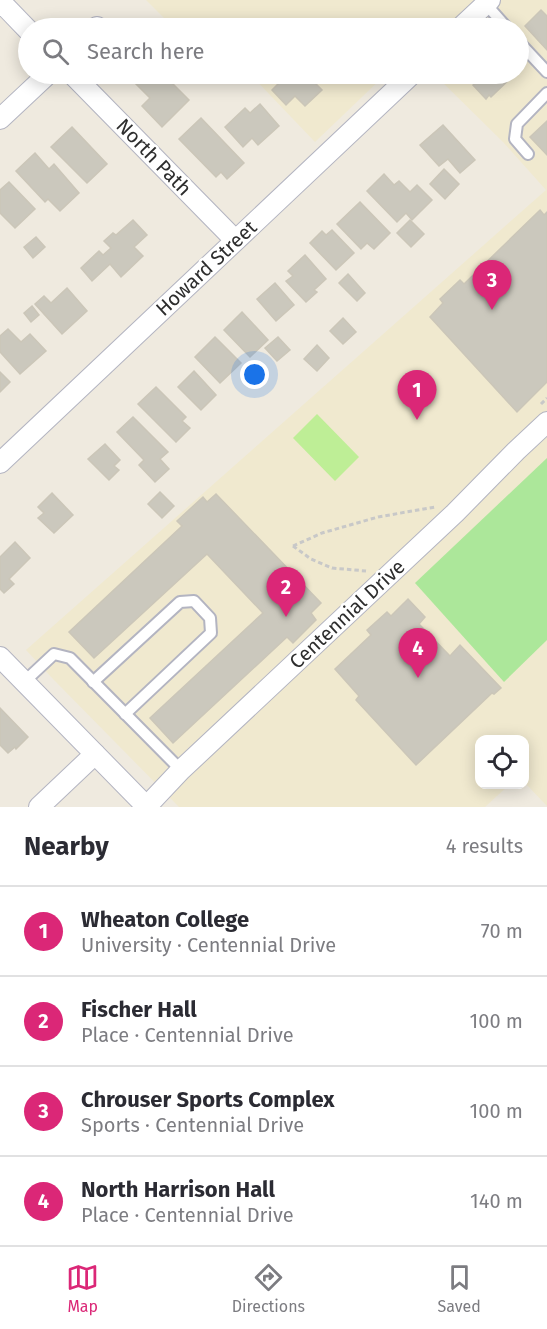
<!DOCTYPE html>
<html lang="en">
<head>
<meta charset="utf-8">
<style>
  :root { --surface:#fff; --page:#f7f7f7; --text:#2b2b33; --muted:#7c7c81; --line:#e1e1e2; --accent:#db2777 }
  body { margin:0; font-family:"Fira Sans",sans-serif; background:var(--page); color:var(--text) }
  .controls { position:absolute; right:18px; bottom:18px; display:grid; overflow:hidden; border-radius:12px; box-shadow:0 3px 15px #0003 }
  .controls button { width:54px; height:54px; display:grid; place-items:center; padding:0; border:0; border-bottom:2px solid var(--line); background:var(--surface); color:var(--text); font:30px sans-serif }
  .you { position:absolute; left:255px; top:375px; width:21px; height:21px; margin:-15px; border:4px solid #fff; border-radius:50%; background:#1a73e8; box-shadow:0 0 0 9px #1a73e833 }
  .badge { display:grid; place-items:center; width:39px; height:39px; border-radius:50%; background:var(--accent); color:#fff; font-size:20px; font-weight:700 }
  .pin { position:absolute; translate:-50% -50px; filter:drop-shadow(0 2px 3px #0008) }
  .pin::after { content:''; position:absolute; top:32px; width:21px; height:18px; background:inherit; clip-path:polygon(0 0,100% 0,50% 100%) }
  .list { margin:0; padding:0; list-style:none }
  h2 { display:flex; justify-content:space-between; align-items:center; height:78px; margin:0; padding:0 24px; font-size:26px }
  h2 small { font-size:20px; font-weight:400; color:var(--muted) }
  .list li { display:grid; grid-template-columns:39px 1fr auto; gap:18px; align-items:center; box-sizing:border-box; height:90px; padding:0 24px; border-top:2px solid var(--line) }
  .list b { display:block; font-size:22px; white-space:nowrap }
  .list p { margin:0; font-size:20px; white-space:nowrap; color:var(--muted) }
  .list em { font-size:20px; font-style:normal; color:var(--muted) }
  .icon { flex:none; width:33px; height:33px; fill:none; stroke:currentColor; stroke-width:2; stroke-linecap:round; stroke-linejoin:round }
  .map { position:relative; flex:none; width:547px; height:807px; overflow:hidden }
  .search { position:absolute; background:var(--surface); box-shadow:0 3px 15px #0003; left:18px; right:18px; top:18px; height:66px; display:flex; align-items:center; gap:15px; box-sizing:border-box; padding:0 21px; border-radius:33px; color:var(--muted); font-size:22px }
  .sheet { height:438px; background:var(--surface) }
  nav { display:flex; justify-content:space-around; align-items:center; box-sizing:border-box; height:84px; border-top:2px solid var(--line); background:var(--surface); font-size:16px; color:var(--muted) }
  nav a { display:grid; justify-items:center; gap:3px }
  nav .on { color:var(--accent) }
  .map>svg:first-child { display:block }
  .education { fill:#f0e9cf }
  .green { fill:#ace79a }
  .pitch { fill:#beee96 }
  .building { fill:#cbc8bd; stroke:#cbc6b8; stroke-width:1.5 }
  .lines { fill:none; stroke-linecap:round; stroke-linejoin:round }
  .service-casing { stroke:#b3b4c1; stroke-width:14 }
  .minor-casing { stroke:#b3b4c1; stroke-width:22 }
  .path { stroke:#c8c8c8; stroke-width:3; stroke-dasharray:4.5 3; stroke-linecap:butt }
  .service { stroke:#fff; stroke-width:10 }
  .minor { stroke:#fff; stroke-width:20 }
  .labels { text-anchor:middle; stroke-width:5; stroke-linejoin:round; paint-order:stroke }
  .street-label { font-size:20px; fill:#2d2d2d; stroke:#fff }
</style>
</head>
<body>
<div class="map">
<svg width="547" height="807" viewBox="0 0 547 807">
  <rect width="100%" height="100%" fill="#efeadf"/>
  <!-- education -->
  <g class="education">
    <path d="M146 0H547V806L525 783 524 740H480V784L509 785 485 807H179L53 679 26 650 546 190 503 142 434 74H518V28H174Z"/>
    <path d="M250 74H386L315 142Z"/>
  </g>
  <!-- green -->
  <path class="green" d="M547 458V640L504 682 415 583Z"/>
  <!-- pitch -->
  <path class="pitch" d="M317 414 359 457 335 481 293 438Z"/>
  <!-- building -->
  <g class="building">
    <path d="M541 10 547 16V50L525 26Z"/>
    <path d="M136 74H163L189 100 162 127 142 106 150 98 131 79Z"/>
    <path d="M282 74H306L322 90 305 106 295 96 286 105 272 90 281 81 278 78Z"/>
    <path d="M482 74H515L491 97 489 95 486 99 473 85 477 82 475 80Z"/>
    <path d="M260 104 279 126 258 145 252 138 243 147 225 127 245 108 250 113Z"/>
    <path d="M201 118 244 163 227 179 221 172 216 177 179 139Z"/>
    <path d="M547 121V155L530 137Z"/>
    <path d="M443 125 475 160 460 173 448 159 439 166 420 145Z"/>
    <path d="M72 127 107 164 87 183 51 147Z"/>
    <path d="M35 153 49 169 54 164 79 193 60 211 48 199 45 202 16 171Z"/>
    <path d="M444 169 459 184 445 199 430 184Z"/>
    <path d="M384 174 394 185 399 181 410 192 417 185 432 200 412 220 406 213 397 222 367 191Z"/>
    <path d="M9 182 35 209 15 228 0 213V190Z"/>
    <path d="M360 202 390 233 374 249 367 243 361 249 337 224Z"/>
    <path d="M540 210 544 215 547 212V382L517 412 430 317 443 303 440 299 460 280 464 284Z"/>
    <path d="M133 220 147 235 134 247 143 256 121 277 110 264 92 281 81 268 99 251 103 255 111 248 104 241 113 233 116 235Z"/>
    <path d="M410 220 424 234 411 247 397 233Z"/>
    <path d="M332 230 354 253 336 270 310 243 322 231 326 235Z"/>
    <path d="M36 237 45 247 33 258 24 247Z"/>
    <path d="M305 255 326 279 314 290 317 292 306 302 286 281 293 276 288 271Z"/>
    <path d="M348 274 365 293 357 301 339 283Z"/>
    <path d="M275 283 294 305 276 321 257 299Z"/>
    <path d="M67 288 87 311 62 334 35 304 44 296 51 303Z"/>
    <path d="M32 306 39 315 31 322 24 313Z"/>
    <path d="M242 312 268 340 250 357 224 330Z"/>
    <path d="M343 318 356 332 343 344 330 331Z"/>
    <path d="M8 329 21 342 30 334 46 351 20 374 0 352V336Z"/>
    <path d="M215 337 241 363 220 383 195 357Z"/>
    <path d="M278 337 290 350 277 361 265 348Z"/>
    <path d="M317 345 329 358 317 371 304 359Z"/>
    <path d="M194 371 216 395 201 410 178 387Z"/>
    <path d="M0 372 10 382 0 392Z"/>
    <path d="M156 387 186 417 182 421 190 428 176 442 138 404Z"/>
    <path d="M133 417 168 452 160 459 169 469 155 482 139 465 144 460 117 432Z"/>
    <path d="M105 444 120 460 114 466 119 470 109 480 88 459Z"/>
    <path d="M160 492 174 506 162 518 148 504Z"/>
    <path d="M52 493 73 515 54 533 38 518 44 513 38 507Z"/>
    <path d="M216 494 321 603 311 613 316 620 293 643 287 637 173 743 150 718 263 613 207 554 94 658 69 632 182 526 177 521 203 497 207 502Z"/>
    <path d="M15 542 30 558 9 579 14 584 4 593 0 589V557Z"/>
    <path d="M408 599 425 617 419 624 450 656 460 645 501 688 494 694 492 693 416 765 356 700 359 696 335 669 371 635 367 630 387 612 391 616Z"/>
    <path d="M0 708 28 737 16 749 15 747 8 753 0 745Z"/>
  </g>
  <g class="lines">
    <defs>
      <g id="service">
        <path d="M484 2 507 28"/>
        <path d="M518 41 547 72"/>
        <path d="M528 154 515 139 517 124 547 93"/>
        <path d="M24 682 54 654 70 658 181 770"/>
        <path d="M93 682 180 602 194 601 210 618 211 633 125 714"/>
      </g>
      <g id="minor">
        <path d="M0 1 28 30"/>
        <path d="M96 28 97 27"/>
        <path d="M460 28 490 0"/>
        <path d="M72 74 235 240"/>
        <path d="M0 119 48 74"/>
        <path d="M0 463 412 74"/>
        <path d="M0 657 147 807"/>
        <path d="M39 807 95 754"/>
        <path d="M146 807 181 770 455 513 516 451 547 422"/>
      </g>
    </defs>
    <!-- service casing -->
    <use href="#service" class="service-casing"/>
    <!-- minor casing -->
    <use href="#minor" class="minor-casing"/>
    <!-- path -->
    <g class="path">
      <path d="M541 404 547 398"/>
      <path d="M293 546 322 533 378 517 435 507"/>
      <path d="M293 546 311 559 332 568 366 571"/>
    </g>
    <!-- service -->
    <use href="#service" class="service"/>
    <!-- minor -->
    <use href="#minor" class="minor"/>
  </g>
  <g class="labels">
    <!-- street labels -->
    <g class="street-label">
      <text transform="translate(154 157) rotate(46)" y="7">North Path</text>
      <text transform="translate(206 268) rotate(-43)" y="7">Howard Street</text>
      <text transform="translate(347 614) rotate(-43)" y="7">Centennial Drive</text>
    </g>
  </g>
</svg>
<div class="controls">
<button><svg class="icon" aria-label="locate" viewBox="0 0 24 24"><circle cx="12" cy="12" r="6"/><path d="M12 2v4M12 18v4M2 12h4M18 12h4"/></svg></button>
</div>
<div class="you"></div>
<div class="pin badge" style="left:417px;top:420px">1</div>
<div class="pin badge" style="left:286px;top:617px">2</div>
<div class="pin badge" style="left:492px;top:310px">3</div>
<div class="pin badge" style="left:418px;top:678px">4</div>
<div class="search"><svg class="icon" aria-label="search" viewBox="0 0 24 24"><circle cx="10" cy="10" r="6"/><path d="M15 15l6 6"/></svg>Search here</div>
</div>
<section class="sheet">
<h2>Nearby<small>4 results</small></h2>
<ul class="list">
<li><span class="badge">1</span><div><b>Wheaton College</b><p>University · Centennial Drive</p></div><em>70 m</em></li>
<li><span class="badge">2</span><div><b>Fischer Hall</b><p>Place · Centennial Drive</p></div><em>100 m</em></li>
<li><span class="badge">3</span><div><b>Chrouser Sports Complex</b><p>Sports · Centennial Drive</p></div><em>100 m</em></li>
<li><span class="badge">4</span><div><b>North Harrison Hall</b><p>Place · Centennial Drive</p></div><em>140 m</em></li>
</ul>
</section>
<nav>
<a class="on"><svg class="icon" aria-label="map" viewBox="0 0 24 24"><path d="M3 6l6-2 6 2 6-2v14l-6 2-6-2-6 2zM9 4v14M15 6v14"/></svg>Map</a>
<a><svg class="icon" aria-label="directions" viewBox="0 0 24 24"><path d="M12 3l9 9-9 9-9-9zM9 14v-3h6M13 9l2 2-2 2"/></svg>Directions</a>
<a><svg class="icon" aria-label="saved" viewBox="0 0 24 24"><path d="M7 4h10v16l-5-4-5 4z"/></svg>Saved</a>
</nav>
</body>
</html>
